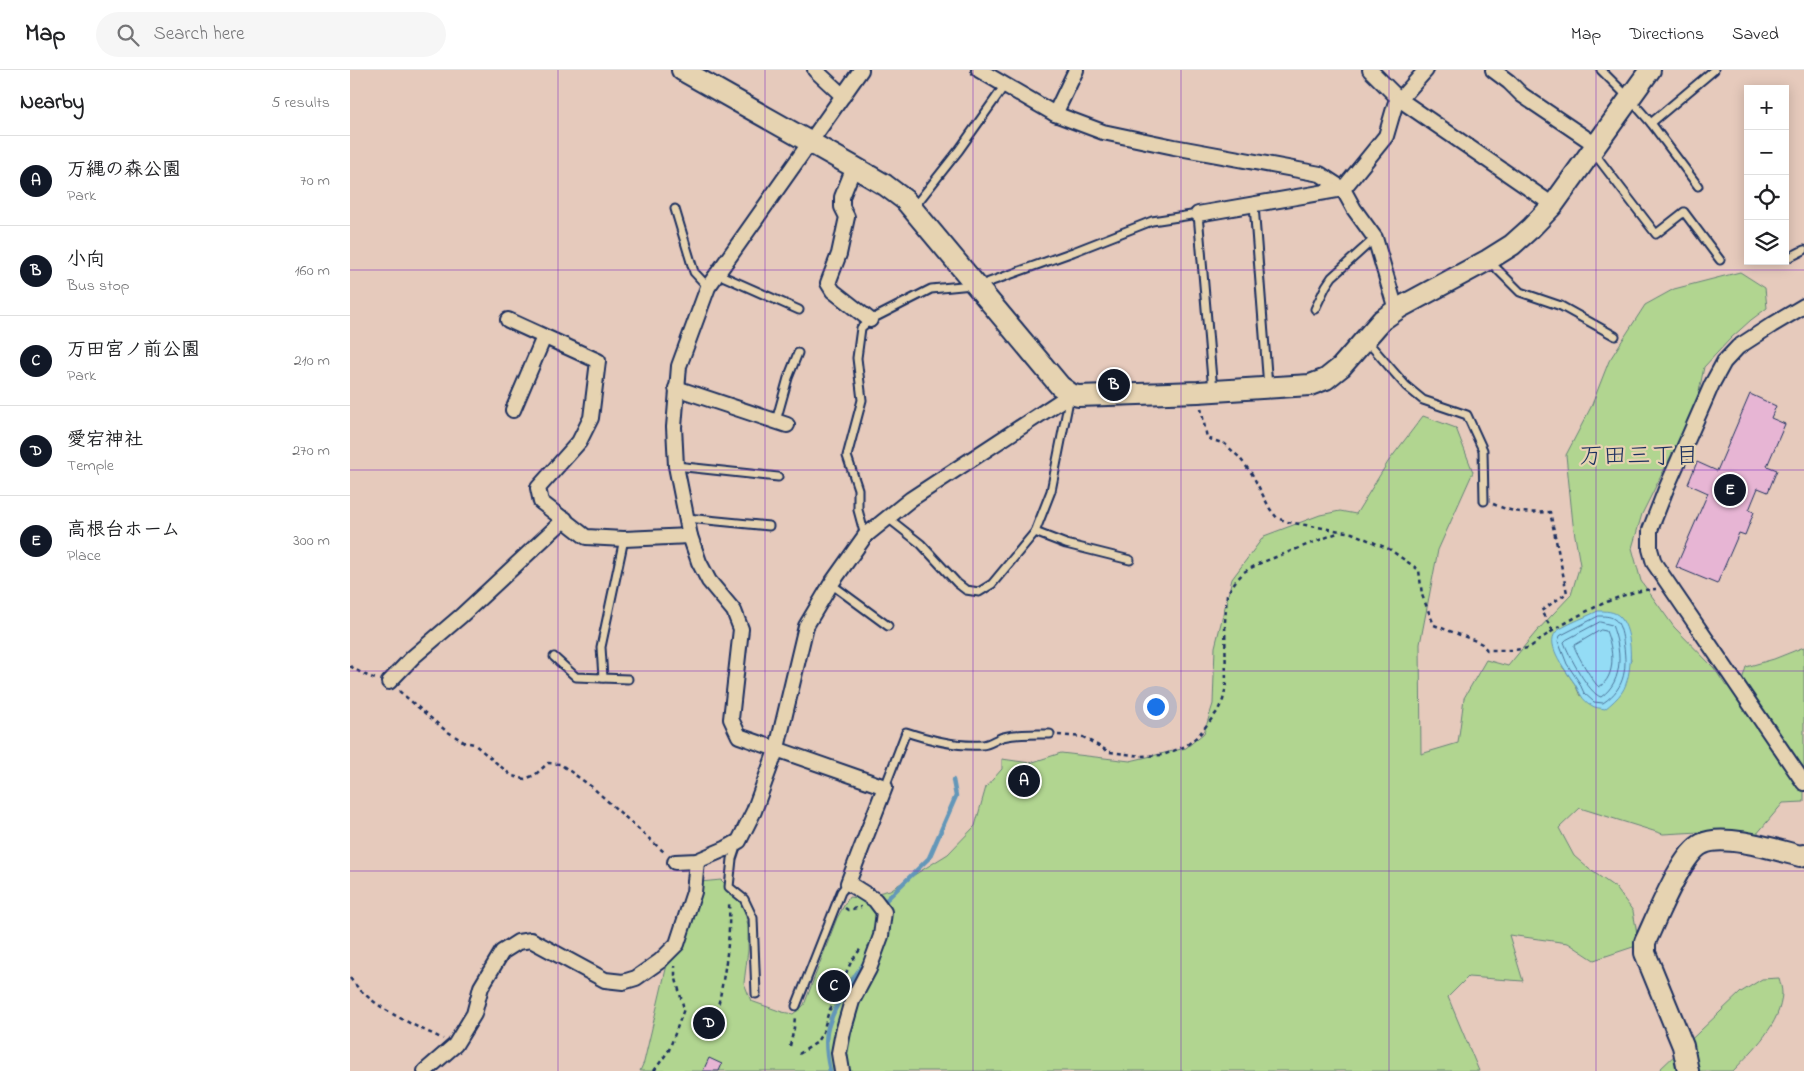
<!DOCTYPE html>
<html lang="en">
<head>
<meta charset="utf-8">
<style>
  :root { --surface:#fff; --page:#f6f6f6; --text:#202124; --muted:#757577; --line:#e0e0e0; --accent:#111827 }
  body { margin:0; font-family:"Indie Flower","Klee One",sans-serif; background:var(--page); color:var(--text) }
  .controls { position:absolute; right:15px; top:15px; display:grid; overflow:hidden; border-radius:0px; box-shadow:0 2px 12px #0003 }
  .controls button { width:45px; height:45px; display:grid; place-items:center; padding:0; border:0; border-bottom:1px solid var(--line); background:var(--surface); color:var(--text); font:25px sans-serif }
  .you { position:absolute; left:805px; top:636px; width:18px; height:18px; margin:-12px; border:4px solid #fff; border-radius:50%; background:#1a73e8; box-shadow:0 0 0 8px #1a73e833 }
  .badge { display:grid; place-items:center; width:32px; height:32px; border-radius:50%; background:var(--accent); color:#fff; font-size:16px; font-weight:700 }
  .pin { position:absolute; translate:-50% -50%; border:2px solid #fff; box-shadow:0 1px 5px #0006 }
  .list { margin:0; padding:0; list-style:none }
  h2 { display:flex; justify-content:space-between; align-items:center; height:65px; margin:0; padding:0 20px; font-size:21px }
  h2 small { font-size:16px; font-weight:400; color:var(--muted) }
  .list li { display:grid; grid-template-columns:32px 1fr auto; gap:15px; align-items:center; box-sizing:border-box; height:90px; padding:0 20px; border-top:1px solid var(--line) }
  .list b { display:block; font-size:19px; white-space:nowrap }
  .list p { margin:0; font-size:16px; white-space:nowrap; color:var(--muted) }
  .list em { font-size:16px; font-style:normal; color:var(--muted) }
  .icon { flex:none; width:28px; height:28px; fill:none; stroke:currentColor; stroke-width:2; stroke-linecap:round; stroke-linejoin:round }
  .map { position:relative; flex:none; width:1454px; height:1001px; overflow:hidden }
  header { display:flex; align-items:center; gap:30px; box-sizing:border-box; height:70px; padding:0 25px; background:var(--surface); border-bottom:1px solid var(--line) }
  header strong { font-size:24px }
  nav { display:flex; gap:28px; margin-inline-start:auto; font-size:18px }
  .search { width:350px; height:45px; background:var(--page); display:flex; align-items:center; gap:12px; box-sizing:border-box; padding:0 18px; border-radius:28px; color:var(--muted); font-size:19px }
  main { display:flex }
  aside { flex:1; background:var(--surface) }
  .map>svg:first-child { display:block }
  .green { fill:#b1d590; stroke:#668277; fill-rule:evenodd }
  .water { fill:#94dcf5; stroke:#6497b9 }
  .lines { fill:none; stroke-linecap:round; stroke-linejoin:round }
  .shore { stroke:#4b749a; stroke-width:1 }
  .stream { stroke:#6497b9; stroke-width:4.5 }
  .building { fill:#e7b5d4; stroke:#1b2f5e }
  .lane-casing { stroke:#1b2f5e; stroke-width:11 }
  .street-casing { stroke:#1b2f5e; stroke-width:18 }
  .secondary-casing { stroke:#1b2f5e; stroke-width:24 }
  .path { stroke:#1b2f5e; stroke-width:2.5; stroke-dasharray:4 4; stroke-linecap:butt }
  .lane { stroke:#e6d3b1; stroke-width:7 }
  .street { stroke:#e6d3b1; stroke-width:14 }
  .secondary { stroke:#e6d3b1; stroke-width:20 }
  .grid { fill:none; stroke:#7b2cbf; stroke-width:1; stroke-opacity:0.55 }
  .labels { text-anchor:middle; stroke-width:4.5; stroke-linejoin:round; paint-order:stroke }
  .neighbourhood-label { font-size:24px; fill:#1b2f5e; stroke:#e6d3b1 }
</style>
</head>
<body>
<header>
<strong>Map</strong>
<div class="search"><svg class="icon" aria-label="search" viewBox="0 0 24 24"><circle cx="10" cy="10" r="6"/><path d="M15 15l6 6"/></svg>Search here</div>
<nav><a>Map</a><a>Directions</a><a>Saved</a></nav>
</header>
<main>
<aside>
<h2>Nearby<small>5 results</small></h2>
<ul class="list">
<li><span class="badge">A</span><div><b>万縄の森公園</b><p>Park</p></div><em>70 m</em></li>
<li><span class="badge">B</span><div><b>小向</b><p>Bus stop</p></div><em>160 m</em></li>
<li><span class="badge">C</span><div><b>万田宮ノ前公園</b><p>Park</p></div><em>210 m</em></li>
<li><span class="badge">D</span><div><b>愛宕神社</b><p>Temple</p></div><em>270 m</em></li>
<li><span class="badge">E</span><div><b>高根台ホーム</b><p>Place</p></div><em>300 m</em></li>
</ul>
</aside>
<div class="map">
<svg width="1454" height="1001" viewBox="0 0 1454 1001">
  <rect width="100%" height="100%" fill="#e6cabc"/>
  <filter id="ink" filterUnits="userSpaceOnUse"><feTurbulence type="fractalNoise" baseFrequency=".02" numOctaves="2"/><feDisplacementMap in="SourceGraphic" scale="10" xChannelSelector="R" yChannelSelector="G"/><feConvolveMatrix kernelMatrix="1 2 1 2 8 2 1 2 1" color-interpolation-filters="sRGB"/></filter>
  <g filter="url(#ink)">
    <!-- green -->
    <g class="green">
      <path d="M1390 202 1415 218 1417 238 1401 250 1381 268 1354 297 1346 336 1292 444 1282 478 1291 511 1324 557 1364 598 1376 616 1392 610 1396 597 1424 589 1454 577V732L1433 733 1406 765 1368 761 1313 764 1230 738 1209 758 1224 786 1239 799 1266 818 1283 841 1289 875 1244 890 1218 873 1159 865 1173 911 1118 907 1098 927 1129 1001H290L294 992 316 899 331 852 350 812 371 810 387 826 393 835 398 855V880L394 913 401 931 432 942 443 944 454 935 487 848 499 827 507 828 540 820 598 784 625 756 636 717 652 699V689L680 693 711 683 780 691 836 678 854 663 863 634 865 577 882 509 914 466 970 445 990 441 1006 444 1038 392 1073 346 1106 358 1123 402 1088 480 1070 574 1071 684 1108 673 1114 628 1136 590 1158 596 1186 562 1221 525 1230 495 1223 454 1216 385 1241 337 1259 291 1295 235 1324 219ZM1271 548 1277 563 1281 590 1230 626 1225 614 1212 596Z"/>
      <path d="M1429 908C1430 912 1432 918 1432 923 1431 954 1403 980 1383 1001H1308L1391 922 1412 909Z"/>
    </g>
    <!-- water -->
    <path class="water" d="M1248 541C1255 541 1265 541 1270 547 1284 561 1283 606 1272 622 1268 628 1261 634 1255 639 1251 638 1244 638 1241 635 1232 630 1230 623 1225 614 1218 603 1194 575 1206 562 1212 556 1238 546 1248 541Z"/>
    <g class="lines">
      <!-- shore -->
      <g class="shore">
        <path d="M1249 546C1254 546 1260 546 1264 549 1270 552 1272 564 1273 570 1277 596 1277 617 1253 633L1244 632 1234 623 1229 612 1217 594 1208 571 1210 566Z"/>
        <path d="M1250 552 1262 555C1271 579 1275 610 1251 627 1239 624 1218 584 1214 572L1216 570Z"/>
        <path d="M1251 560 1256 561C1263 578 1267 606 1249 617 1244 614 1226 583 1224 576Z"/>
      </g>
      <!-- stream -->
      <g class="stream">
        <path d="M531 835 579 788 606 726 603 710"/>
        <path d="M480 1001C477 988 475 975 477 962 481 940 504 906 517 889"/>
      </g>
    </g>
    <!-- building -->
    <g class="building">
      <path d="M1400 324 1426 336 1421 348 1435 354 1417 396 1427 400 1418 422 1408 418 1399 440 1404 442 1395 465 1389 463 1367 514 1326 497 1358 423 1338 414 1347 392 1367 401Z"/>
      <path d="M354 940 373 948 366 966 346 959Z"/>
      <path d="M359 988 372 994 369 1001H353Z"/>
    </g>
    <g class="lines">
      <defs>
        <g id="lane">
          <path d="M1251 0 1280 29 1301 53 1348 116"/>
          <path d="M1301 53 1364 0"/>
          <path d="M1244 83 1306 164 1334 142 1370 190"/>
          <path d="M904 135 918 317"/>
          <path d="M564 137 609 80 655 15"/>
          <path d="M325 139 344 202 358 217"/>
          <path d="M1435 186 1440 187 1454 180"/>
          <path d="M1140 192 1170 222 1211 236 1265 266"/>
          <path d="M368 204 449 240"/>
          <path d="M628 216 723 182 802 151 848 144 863 321"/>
          <path d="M965 239 976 216 982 207 1025 168"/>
          <path d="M1016 270 1056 316 1073 330 1117 345 1133 380 1134 431"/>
          <path d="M426 351 438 308 448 283"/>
          <path d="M326 396 428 407"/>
          <path d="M337 448 419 456"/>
          <path d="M538 448 571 474 607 513 616 520 629 522 642 514 685 462 701 421 720 325"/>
          <path d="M685 462 716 474 780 490"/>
          <path d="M515 466 508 440V419L497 386 512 330 507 288 511 258 520 250 581 219 622 215"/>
          <path d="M481 514 538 556"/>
          <path d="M204 587 226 607 278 609"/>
          <path d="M253 608 251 577 274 469"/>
          <path d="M535 717 556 662C580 670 606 677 632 675 639 675 646 669 653 667 668 663 685 664 700 664"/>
          <path d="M387 774 382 789 379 817 394 829 403 848 406 924"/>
          <path d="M446 936 491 822 498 813"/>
        </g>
        <g id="street">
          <path d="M465 0 493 26"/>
          <path d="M629 0 705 44 753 62 824 77 970 104 993 119 1004 139 1025 168 1044 233 1049 238"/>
          <path d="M1020 0 1049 29 1203 135"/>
          <path d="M1143 0 1159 12 1172 25 1246 75"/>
          <path d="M705 44 726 0"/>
          <path d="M504 97 492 127V137L497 147 489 184 478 213 483 221 520 250"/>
          <path d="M848 144 993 119 1036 66 1045 35 1076 0"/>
          <path d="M1454 236 1422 255 1388 277 1374 292 1362 314 1316 419 1300 460V479L1304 493 1454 713"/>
          <path d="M158 250 248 291 241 348 229 372 188 418 191 432 236 467 274 469 340 466"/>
          <path d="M326 318 437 355"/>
          <path d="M163 340 194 267"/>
          <path d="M39 612 63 587 111 546 215 449"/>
          <path d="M325 792 347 791 375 779 389 771 404 741 427 678 456 556 481 514 515 466 561 429 721 324"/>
          <path d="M75 1001 105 975 124 944 131 917 152 882 168 872 181 870 255 910 273 912 286 908 310 891 327 874 344 822 347 791"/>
          <path d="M492 1001 489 983 493 962 502 931 519 899 531 866 534 842 525 830 498 813 535 717 389 666 381 649 391 559 384 541 359 511 349 492 340 466 326 396 324 357 329 296 358 217 511 0"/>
        </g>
        <g id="secondary">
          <path d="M332 0 504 97 535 115 555 130 710 316 721 324 728 326 848 322 960 315 976 309 991 297 1032 250 1049 238 1138 190 1162 175 1181 158 1203 135 1300 0"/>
          <path d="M1338 1001 1333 976 1295 883V872C1306 849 1331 784 1352 774 1373 763 1427 780 1450 786L1454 785"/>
        </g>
      </defs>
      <!-- lane casing -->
      <use href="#lane" class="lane-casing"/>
      <!-- street casing -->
      <use href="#street" class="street-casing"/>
      <!-- secondary casing -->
      <use href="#secondary" class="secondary-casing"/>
      <!-- path -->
      <g class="path">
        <path d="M851 338 857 368 875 374 889 387 902 404 920 439 927 448 938 452 1002 463 1039 479 1069 500 1072 525 1084 555 1126 571 1132 574 1137 580C1147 580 1172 581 1180 577 1185 574 1190 569 1195 566 1223 547 1272 520 1306 519"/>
        <path d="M1143 434C1167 444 1175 443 1200 442L1217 523 1191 541 1203 561"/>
        <path d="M0 596 13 604 28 610"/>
        <path d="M49 621 95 660 114 672 124 674 162 706 175 709 185 705 198 693 210 694 242 717 315 783"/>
        <path d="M708 665 733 667 759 682 791 686 813 685 836 676 849 665 867 642 873 630 876 616 875 552 877 524 885 512 894 502 908 494 990 462"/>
        <path d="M495 838 498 840 511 837"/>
        <path d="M0 908C22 938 60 953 93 969"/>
        <path d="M366 941C370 931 371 921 373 910 378 882 380 860 379 831"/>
        <path d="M440 976 444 958 445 946"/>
        <path d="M449 984 466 973 473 962 478 944 501 892 511 878"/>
        <path d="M304 1001 319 980 334 939 325 905V896"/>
      </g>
      <!-- lane -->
      <use href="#lane" class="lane"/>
      <!-- street -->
      <use href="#street" class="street"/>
      <!-- secondary -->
      <use href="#secondary" class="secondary"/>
    </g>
  </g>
  <!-- grid -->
  <path class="grid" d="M208 0V1001M415 0V1001M623 0V1001M831 0V1001M1039 0V1001M1246 0V1001M0 200H1454M0 400H1454M0 601H1454M0 801H1454"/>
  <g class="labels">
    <!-- neighbourhood labels -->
    <g class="neighbourhood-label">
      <text x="1289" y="393">万田三丁目</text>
    </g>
  </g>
</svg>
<div class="controls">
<button>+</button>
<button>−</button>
<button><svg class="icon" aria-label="locate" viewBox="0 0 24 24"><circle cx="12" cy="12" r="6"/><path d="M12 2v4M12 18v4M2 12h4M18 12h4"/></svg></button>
<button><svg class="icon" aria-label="layers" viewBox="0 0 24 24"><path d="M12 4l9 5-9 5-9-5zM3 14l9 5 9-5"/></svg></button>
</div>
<div class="you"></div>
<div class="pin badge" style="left:674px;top:711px">A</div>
<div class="pin badge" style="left:764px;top:315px">B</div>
<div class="pin badge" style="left:484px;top:916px">C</div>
<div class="pin badge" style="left:359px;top:953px">D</div>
<div class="pin badge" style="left:1380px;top:420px">E</div>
</div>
</main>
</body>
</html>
